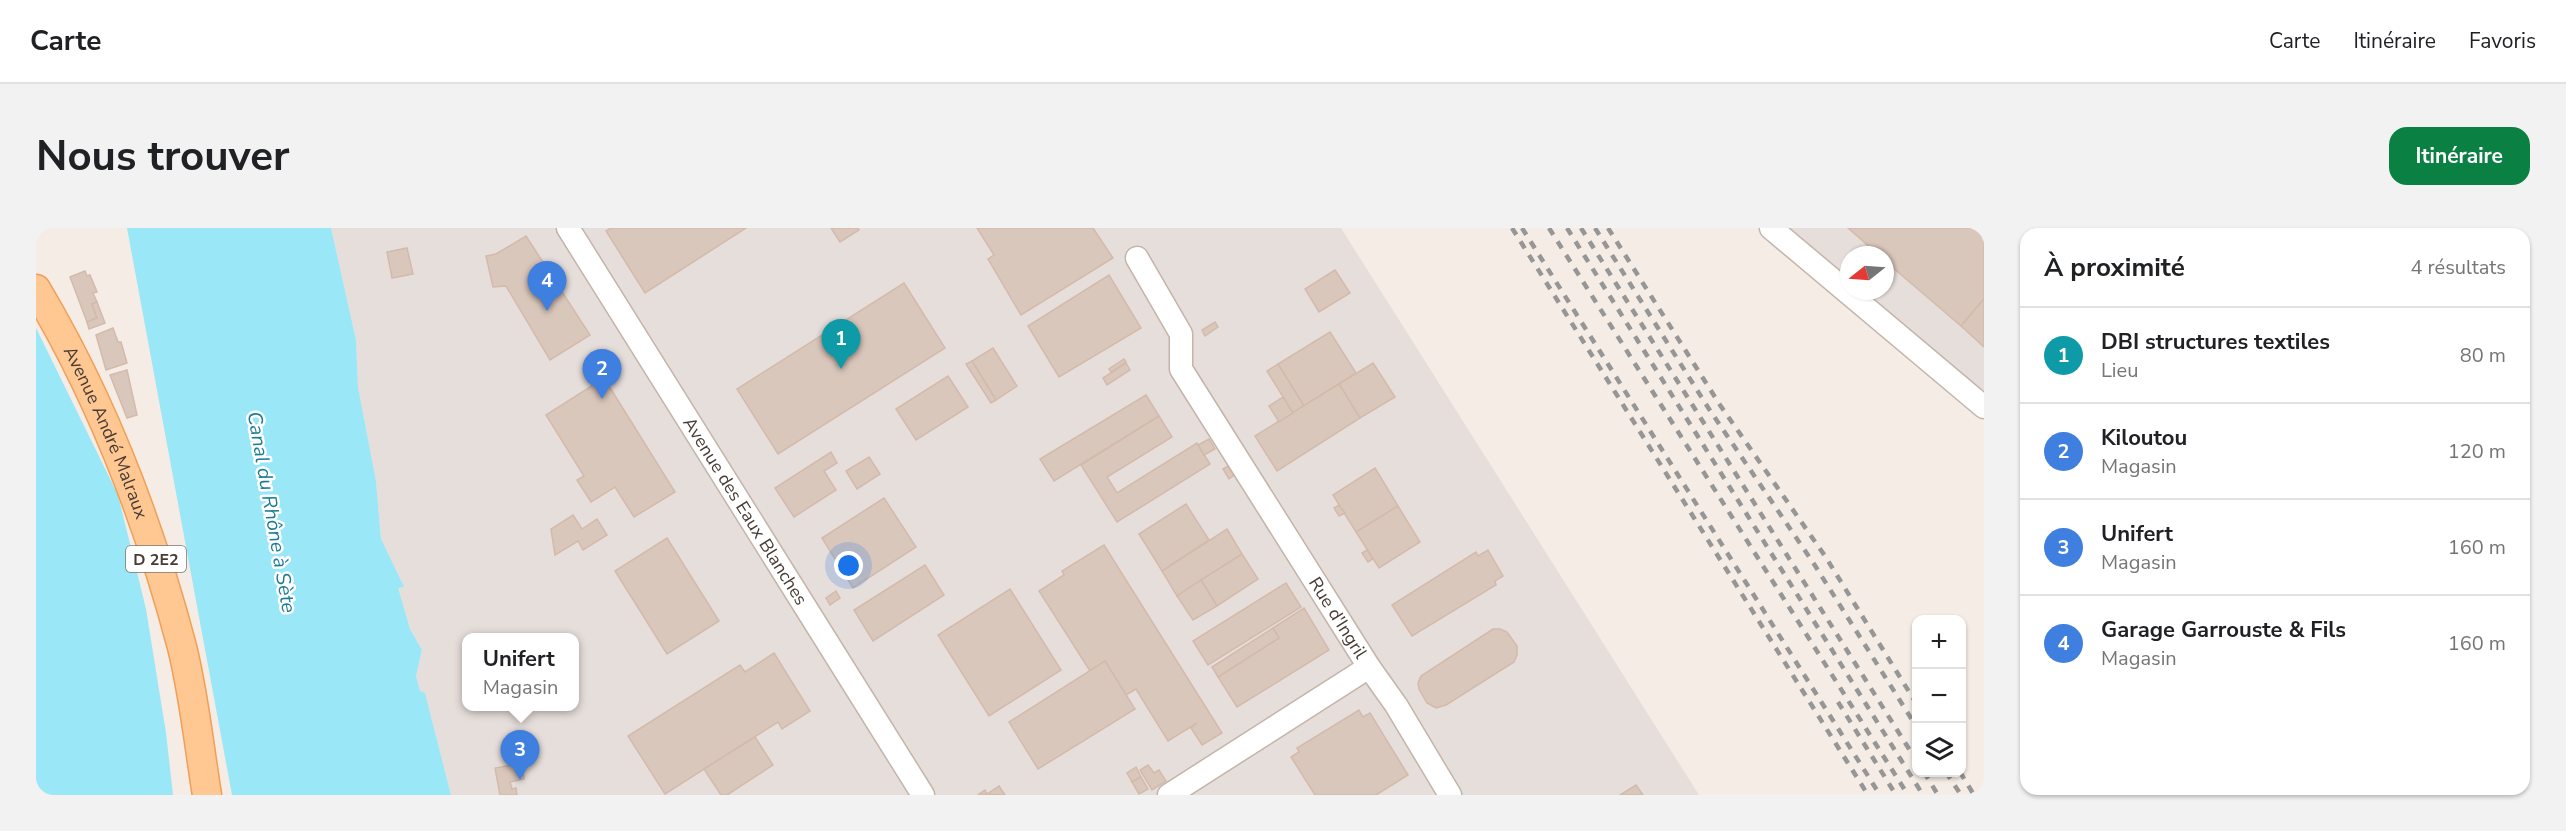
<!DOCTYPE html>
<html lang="fr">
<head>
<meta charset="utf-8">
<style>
  :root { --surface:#fff; --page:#f2f2f2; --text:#202124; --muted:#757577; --line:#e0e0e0; --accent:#0b8043 }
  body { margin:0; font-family:"Nunito Sans",sans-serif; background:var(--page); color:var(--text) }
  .controls { position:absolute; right:18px; bottom:18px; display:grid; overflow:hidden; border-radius:12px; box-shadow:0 2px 4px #0004 }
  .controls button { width:54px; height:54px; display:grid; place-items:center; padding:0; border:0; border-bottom:2px solid var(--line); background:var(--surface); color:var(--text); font:30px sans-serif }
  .compass { position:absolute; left:1804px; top:18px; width:54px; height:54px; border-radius:50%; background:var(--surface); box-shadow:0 2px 4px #0004; rotate:253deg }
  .you { position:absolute; left:813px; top:338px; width:21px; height:21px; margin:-15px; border:4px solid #fff; border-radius:50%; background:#1a73e8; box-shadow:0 0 0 9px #1a73e833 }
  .badge { display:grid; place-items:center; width:39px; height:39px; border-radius:50%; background:var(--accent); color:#fff; font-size:20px; font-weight:700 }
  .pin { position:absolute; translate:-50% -50px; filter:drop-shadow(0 2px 3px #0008) }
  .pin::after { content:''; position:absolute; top:32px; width:21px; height:18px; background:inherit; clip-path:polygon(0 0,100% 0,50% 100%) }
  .popup { position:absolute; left:426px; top:405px; width:117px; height:78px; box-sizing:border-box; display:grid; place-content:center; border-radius:12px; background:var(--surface); filter:drop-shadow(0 2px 4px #0005); font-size:20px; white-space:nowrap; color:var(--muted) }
  .popup b { font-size:22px; color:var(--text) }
  .popup::after { content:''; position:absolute; left:50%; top:100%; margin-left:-12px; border:12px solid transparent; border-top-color:var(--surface) }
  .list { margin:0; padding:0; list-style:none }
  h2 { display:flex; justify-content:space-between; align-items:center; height:78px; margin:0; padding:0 24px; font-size:26px }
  h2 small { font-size:20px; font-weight:400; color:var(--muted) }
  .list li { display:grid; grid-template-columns:39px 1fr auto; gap:18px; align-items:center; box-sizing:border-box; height:96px; padding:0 24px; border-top:2px solid var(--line) }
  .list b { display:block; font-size:22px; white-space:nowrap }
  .list p { margin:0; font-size:20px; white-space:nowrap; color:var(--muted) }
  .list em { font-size:20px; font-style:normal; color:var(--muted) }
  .icon { flex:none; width:33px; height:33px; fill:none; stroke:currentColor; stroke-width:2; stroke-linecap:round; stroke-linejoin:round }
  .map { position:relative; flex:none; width:1948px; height:567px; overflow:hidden; border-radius:18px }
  header { display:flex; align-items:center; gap:36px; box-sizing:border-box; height:84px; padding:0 30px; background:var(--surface); border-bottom:2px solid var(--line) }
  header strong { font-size:28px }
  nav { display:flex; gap:33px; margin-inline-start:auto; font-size:21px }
  .intro { display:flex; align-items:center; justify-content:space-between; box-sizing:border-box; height:144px; padding:0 36px }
  h1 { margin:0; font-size:42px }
  .button { padding:15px 27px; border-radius:18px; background:var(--accent); color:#fff; font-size:21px; font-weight:700 }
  main { display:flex; gap:36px; padding:0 36px }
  aside { flex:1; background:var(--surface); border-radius:18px; box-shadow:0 2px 4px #0004 }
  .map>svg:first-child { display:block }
  .industrial { fill:#e6deda; fill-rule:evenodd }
  .water { fill:#9ae7f8 }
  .building { fill:#dac7bc; stroke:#d3baab; stroke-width:1.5 }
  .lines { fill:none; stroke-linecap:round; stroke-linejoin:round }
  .minor-casing { stroke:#c4b4a9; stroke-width:25 }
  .major-casing { stroke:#f19f56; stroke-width:31 }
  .minor { stroke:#fff; stroke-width:22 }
  .major { stroke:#ffc893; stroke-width:28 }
  .rail { stroke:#969696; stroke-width:4.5; stroke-dasharray:8 8; stroke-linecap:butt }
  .labels { text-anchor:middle; stroke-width:5; stroke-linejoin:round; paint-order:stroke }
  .shield { fill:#fff; stroke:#7e7671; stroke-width:1.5 }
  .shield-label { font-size:16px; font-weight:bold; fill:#473b34 }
  .street-label { font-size:18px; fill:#473b34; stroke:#fff }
  .water-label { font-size:20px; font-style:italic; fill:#1d7c94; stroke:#fff }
</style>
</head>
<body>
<header>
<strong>Carte</strong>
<nav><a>Carte</a><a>Itinéraire</a><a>Favoris</a></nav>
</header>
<div class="intro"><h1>Nous trouver</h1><a class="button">Itinéraire</a></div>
<main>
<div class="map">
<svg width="1948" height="567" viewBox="0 0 1948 567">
  <rect width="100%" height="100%" fill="#f4ece5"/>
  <!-- industrial -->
  <g class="industrial">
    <path d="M295 0H1305L1663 567H415L389 466 384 463 380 448 386 422 374 401 345 311 340 253 322 159 320 112ZM430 410H538V478H430Z"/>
    <path d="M1735 0H1948V162L1817 63H1849V27H1813V60Z"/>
  </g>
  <!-- water -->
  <g class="water">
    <path d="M91 0H295L320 112 322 159 340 253 345 311 368 359 362 360 374 401 386 422 380 448 384 463 389 465 415 567H196Z"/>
    <path d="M0 100 82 267 110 381 130 505 137 567H0Z"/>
  </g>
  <!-- building -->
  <g class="building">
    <path d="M575 0H710L609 65 570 3Z"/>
    <path d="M795 0H822L823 2 804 14Z"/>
    <path d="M941 0H1057L1077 30 985 87 952 31 958 27Z"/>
    <path d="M1812 0H1948V71L1925 98 1849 33V27H1843Z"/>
    <path d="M490 8 554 107 514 132 470 58 457 59 450 28 460 26Z"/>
    <path d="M371 20 377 46 356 50 351 24Z"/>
    <path d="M1299 42 1314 65 1283 84 1269 61Z"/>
    <path d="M49 43 51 48 54 47 61 64 57 65 61 74 56 76 61 90 51 94 34 49Z"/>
    <path d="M1073 47 1105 100 1023 149 992 98Z"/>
    <path d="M868 55 909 120 742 226 701 161Z"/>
    <path d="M1948 71V119L1925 98Z"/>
    <path d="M61 74 69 95 53 101 51 94 61 90 56 76Z"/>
    <path d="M1179 94 1182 99 1169 108 1166 102Z"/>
    <path d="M77 100 82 114H85L91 135 70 142 60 107Z"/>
    <path d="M1294 104 1320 145 1268 178 1242 136Z"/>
    <path d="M957 120 981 158 960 172 936 133Z"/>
    <path d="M1088 131 1090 134 1075 144 1073 141Z"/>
    <path d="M936 133 960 172 955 175 930 136Z"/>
    <path d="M1090 135 1094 142 1071 157 1067 150Z"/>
    <path d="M1337 135 1359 169 1324 190 1303 156Z"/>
    <path d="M1242 136 1268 178 1257 185 1231 143Z"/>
    <path d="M91 142 101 187 91 190 74 147Z"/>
    <path d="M912 148 932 179 880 212 860 181Z"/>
    <path d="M568 150 639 264 598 289 579 259 555 274 541 252 548 248 510 187Z"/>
    <path d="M1303 156 1324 190 1241 243 1219 208Z"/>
    <path d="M1110 167 1123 188 1018 253 1004 231Z"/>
    <path d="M1247 169 1257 185 1243 194 1233 178Z"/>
    <path d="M1123 188 1136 209 1071 249 1081 265 1161 215 1174 236 1081 294 1045 237Z"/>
    <path d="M1173 211 1179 221 1168 227 1162 217Z"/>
    <path d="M795 224 801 235 788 243 800 262 758 289 739 260Z"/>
    <path d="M833 229 844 246 821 261 810 243Z"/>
    <path d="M1192 238 1198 247 1193 251 1187 241Z"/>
    <path d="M1339 240 1362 278 1320 304 1297 267Z"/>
    <path d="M848 270 880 319 817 360 786 310Z"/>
    <path d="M1150 276 1173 312 1126 343 1103 306Z"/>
    <path d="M1303 277 1309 285 1303 288 1298 280Z"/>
    <path d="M1362 278 1384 314 1343 340 1320 304Z"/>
    <path d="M537 287 546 301 561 291 571 307 547 322 542 313 519 327 515 301Z"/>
    <path d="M1191 301 1206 326 1141 368 1126 343Z"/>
    <path d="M631 310 683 393 631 426 579 343Z"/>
    <path d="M1068 317 1186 505 1166 517 1155 500 1161 495 1132 513 1100 461 1090 467 1069 433 1054 443 1003 363 1028 347 1026 343Z"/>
    <path d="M1331 322 1337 331 1332 334 1326 325Z"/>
    <path d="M1452 322 1467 348 1459 353 1460 357 1376 408 1356 377 1440 324 1442 328Z"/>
    <path d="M1206 326 1222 351 1181 378 1165 352Z"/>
    <path d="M889 337 908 367 837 413 818 382Z"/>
    <path d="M1165 352 1181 378 1157 392 1141 368Z"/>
    <path d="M1250 355 1265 379 1172 437 1157 413Z"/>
    <path d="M974 361 1025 442 953 488 902 407Z"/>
    <path d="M800 363 804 370 794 377 790 370Z"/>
    <path d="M1268 380 1293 422 1201 479 1182 449 1243 410 1237 400Z"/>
    <path d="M1237 400 1243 410 1182 449 1176 439Z"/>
    <path d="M1457 401H1464L1471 404 1481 418V427L1478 434 1410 477 1400 480 1391 475 1383 461 1382 455 1385 448Z"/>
    <path d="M738 425 774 483 746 501 742 494 629 566 592 508 704 437 709 444Z"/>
    <path d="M1069 433 1099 481 1002 541 973 494Z"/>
    <path d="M1323 482 1327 489 1334 485 1372 547 1340 567H1279L1255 529 1263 524 1261 520Z"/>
    <path d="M719 509 737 537 691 567H685L668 541Z"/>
    <path d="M486 535 488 551 474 554 476 561 480 560 481 567H464L459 540Z"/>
    <path d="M1112 537 1118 545 1123 542 1130 553 1116 562 1104 542Z"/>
    <path d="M1100 539 1105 549 1096 554 1091 545Z"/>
    <path d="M1105 549 1112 561 1103 566 1096 554Z"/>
    <path d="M1600 557 1607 567H1584Z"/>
    <path d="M963 558 969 567 943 566 949 562 951 566Z"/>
  </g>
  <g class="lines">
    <defs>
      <g id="minor">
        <path id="s1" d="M532 0 887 567"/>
        <path d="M1735 0 1948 179"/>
        <path id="s2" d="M1101 30 1145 106V141L1333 439 1133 567"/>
        <path d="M1333 439 1360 477 1414 567"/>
      </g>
      <g id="major">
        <path id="s3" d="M0 61C66 172 113 294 146 419 158 467 163 518 171 567"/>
      </g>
    </defs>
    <!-- minor casing -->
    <use href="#minor" class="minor-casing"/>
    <!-- major casing -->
    <use href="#major" class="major-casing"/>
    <!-- minor -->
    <use href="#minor" class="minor"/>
    <!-- major -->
    <use href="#major" class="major"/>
    <!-- rail -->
    <g class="rail">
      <path d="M1476 0 1832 567"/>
      <path d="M1486 0 1844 567"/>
      <path d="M1513 0 1872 567"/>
      <path d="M1531 0 1887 567"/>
      <path d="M1545 0 1880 532"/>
      <path d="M1559 0 1673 181 1778 336 1880 498"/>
      <path d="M1572 0 1684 177 1789 328 1880 475"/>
      <path d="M1802 474 1860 567"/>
      <path d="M1888 544 1902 567"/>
      <path d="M1910 544 1925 567"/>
      <path d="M1924 544 1938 567"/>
    </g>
  </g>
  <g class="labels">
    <!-- shield labels -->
    <rect class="shield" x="90" y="318" width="60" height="26" rx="4.5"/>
    <g class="shield-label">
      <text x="120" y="337">D 2E2</text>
    </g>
    <!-- street labels -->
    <g class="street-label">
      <text dy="6" stroke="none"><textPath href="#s3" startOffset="160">Avenue André Malraux</textPath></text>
      <text dy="6" stroke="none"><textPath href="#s1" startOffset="334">Avenue des Eaux Blanches</textPath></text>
      <text dy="6" stroke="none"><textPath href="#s2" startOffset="417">Rue d'Ingril</textPath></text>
    </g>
    <!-- water labels -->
    <g class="water-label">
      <text transform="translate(236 284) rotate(80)" y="7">Canal du Rhône à Sète</text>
    </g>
  </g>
</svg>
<div class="controls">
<button>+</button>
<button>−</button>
<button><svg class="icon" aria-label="layers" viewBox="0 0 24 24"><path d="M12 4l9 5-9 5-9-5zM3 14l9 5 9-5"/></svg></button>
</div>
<svg class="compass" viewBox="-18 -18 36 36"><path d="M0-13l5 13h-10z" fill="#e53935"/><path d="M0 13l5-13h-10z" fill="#757577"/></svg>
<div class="you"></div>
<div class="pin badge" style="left:805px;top:141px;background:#0f9aa8">1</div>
<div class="pin badge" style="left:566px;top:171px;background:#3f7fe0">2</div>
<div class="pin badge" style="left:484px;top:552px;background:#3f7fe0">3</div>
<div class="popup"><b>Unifert</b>Magasin</div>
<div class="pin badge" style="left:511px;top:83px;background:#3f7fe0">4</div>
</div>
<aside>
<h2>À proximité<small>4 résultats</small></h2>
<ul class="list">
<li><span class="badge" style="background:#0f9aa8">1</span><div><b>DBI structures textiles</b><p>Lieu</p></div><em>80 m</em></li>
<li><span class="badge" style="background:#3f7fe0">2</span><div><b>Kiloutou</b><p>Magasin</p></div><em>120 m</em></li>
<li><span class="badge" style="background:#3f7fe0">3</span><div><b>Unifert</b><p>Magasin</p></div><em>160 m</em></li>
<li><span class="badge" style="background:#3f7fe0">4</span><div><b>Garage Garrouste &amp; Fils</b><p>Magasin</p></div><em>160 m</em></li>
</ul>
</aside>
</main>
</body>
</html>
